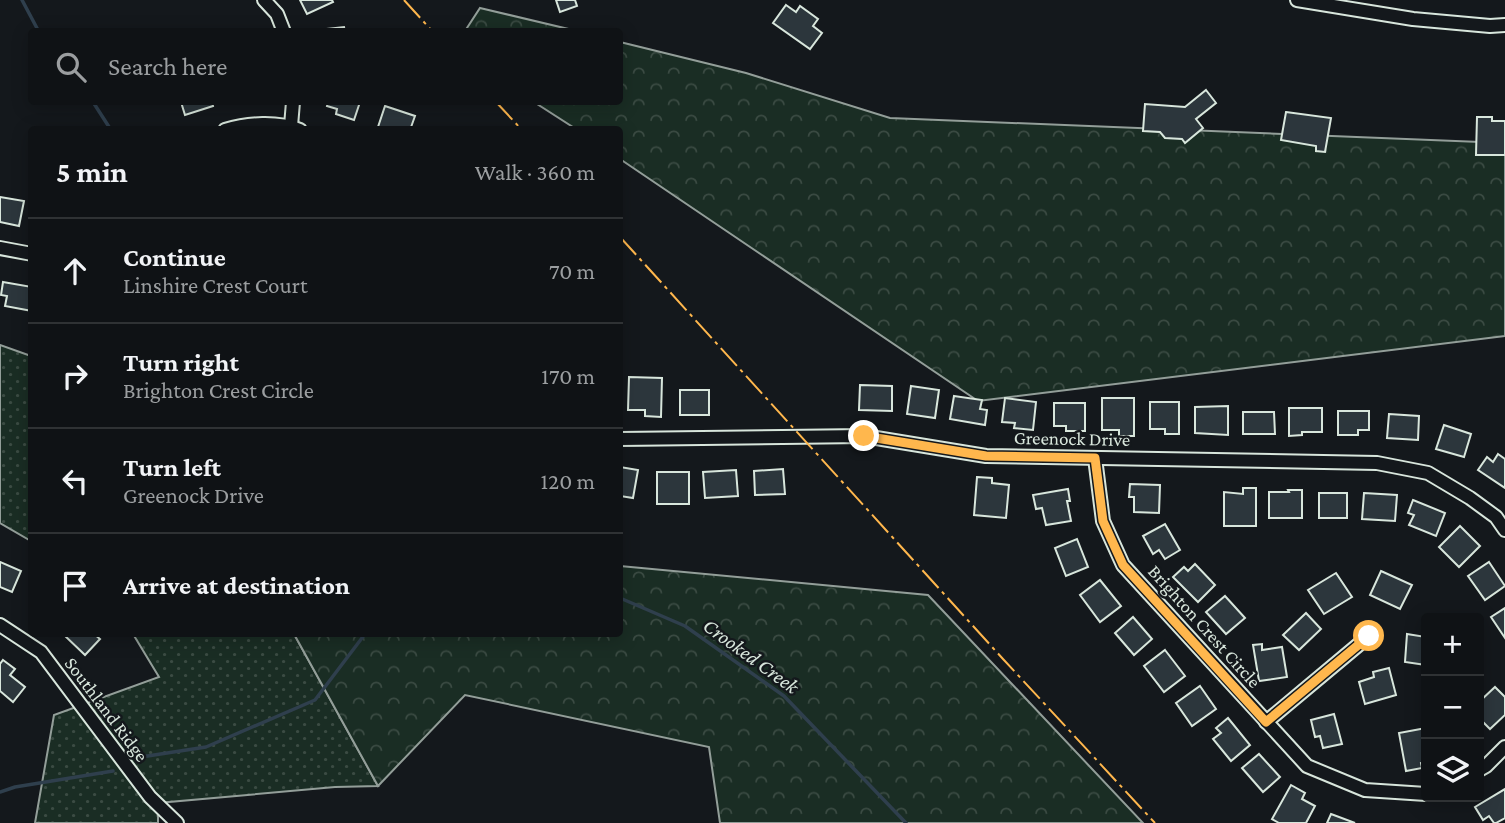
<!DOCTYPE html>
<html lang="en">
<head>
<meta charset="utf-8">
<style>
  :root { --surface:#0f1215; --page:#1d2022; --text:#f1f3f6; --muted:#9b9ea0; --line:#2f3234 }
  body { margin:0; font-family:"Crimson Pro",serif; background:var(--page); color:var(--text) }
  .controls { position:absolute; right:21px; bottom:21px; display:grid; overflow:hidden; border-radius:7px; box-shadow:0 4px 18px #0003 }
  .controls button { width:63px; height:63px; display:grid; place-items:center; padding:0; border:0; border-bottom:2px solid var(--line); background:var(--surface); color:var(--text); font:35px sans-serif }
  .stop { position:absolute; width:21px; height:21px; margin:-16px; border:5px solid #ffb74d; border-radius:50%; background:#fff }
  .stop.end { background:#ffb74d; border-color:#fff; box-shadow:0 2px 7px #0008 }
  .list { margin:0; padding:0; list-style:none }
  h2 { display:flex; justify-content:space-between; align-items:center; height:91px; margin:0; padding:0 28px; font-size:30px }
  h2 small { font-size:23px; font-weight:400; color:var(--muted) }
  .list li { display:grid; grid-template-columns:46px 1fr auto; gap:21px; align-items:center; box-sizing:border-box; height:105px; padding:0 28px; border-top:2px solid var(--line) }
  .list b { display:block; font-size:26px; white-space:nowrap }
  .list p { margin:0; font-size:23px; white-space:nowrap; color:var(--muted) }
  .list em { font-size:23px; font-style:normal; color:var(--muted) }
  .icon { flex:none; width:38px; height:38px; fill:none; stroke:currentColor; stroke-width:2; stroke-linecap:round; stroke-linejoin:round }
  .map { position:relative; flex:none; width:1505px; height:823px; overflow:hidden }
  .search { position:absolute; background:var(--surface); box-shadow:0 4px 18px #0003; left:28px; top:28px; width:595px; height:77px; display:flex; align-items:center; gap:18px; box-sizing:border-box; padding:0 24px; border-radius:7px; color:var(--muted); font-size:26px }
  .panel { position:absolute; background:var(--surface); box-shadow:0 4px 18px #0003; left:28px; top:126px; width:595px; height:511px; border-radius:7px }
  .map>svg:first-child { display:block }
  .grass { fill:url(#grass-dots); stroke:#939e99; stroke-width:2 }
  .forest { fill:url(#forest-crowns); stroke:#939e99; stroke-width:2 }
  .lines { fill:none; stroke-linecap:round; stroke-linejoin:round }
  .stream { stroke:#2f3f4d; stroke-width:3.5 }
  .building { fill:#2c363c; stroke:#d8e6dc; stroke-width:2 }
  .street-casing { stroke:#d8e6dc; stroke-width:16 }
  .street { stroke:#14181c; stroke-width:12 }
  .power { stroke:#ffb74d; stroke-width:2; stroke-dasharray:24 5 3.5 5; stroke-linecap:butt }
  .route { stroke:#ffb74d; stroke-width:9 }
  .labels { text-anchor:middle; stroke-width:5; stroke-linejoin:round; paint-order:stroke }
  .street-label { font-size:19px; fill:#d8e6dc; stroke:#14181c }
  .water-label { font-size:21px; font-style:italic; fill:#d8e6dc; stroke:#14181c }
</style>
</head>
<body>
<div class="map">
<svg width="1505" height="823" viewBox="0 0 1505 823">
  <defs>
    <pattern id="grass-dots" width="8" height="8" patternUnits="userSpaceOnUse" patternTransform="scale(1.75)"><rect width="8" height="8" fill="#1a2d24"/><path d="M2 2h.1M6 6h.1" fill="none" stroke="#3b4b43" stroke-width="1.8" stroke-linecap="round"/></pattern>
    <pattern id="forest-crowns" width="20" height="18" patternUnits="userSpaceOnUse" patternTransform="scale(1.75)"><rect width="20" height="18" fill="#1a2d24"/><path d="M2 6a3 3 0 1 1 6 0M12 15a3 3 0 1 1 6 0" fill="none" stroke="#3b4b43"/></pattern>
  </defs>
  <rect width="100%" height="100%" fill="#14181c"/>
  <!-- grass -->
  <g class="grass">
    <path d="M0 345 31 356V541L0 523Z"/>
    <path d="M133 634H294L378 786 335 787 158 803V823H35L54 715 159 677Z"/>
  </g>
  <!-- forest -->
  <g class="forest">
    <path d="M480 8 577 31H465Z"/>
    <path d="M620 42 746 73 890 118 1505 143V336L978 401 620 159V130L576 129 534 102H620Z"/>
    <path d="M620 566 928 595 1143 823H720L709 747 465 695 378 786 294 634H620Z"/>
  </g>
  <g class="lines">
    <!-- stream -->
    <g class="stream">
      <path d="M22 0 39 32"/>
      <path d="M93 102 111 130"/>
      <path d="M620 598 685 626 784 696 906 823"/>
      <path d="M141 757 206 747 315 700 365 634"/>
      <path d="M0 792 15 787 113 771"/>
    </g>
  </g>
  <!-- building -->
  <g class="building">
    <path d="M300 0H332L333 2 307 14Z"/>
    <path d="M556 0H575L577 6 560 12Z"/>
    <path d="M786 5 796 12 800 6 818 19 813 26 822 33 810 49 773 23Z"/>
    <path d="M344 27 345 32H318V30Z"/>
    <path d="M1206 90 1216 103 1196 119 1203 128 1185 143 1182 139 1165 138 1160 132 1143 131 1145 104 1185 107Z"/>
    <path d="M181 102H212L213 106 185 115Z"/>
    <path d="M328 102H360L354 120 336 114 337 109 327 106Z"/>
    <path d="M385 106 415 116 410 130H377Z"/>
    <path d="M1286 112 1331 118 1325 152 1316 151V146L1281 140Z"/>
    <path d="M1477 117H1492V121H1505V155H1476Z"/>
    <path d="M0 197 24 201 19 226 0 222Z"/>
    <path d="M3 282 32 287V311L5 306 7 296 1 295Z"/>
    <path d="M629 377 662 378 661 417 645 416V410H628Z"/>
    <path d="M860 385 892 386V411L859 410Z"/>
    <path d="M911 386 939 390 935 418 907 414Z"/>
    <rect x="680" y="390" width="29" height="25"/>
    <path d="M954 396 982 400 980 409 987 410 985 425 950 419Z"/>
    <path d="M1005 398 1036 402 1033 430 1014 428 1015 423 1002 422Z"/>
    <path d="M1102 398H1134V436H1119V430H1102Z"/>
    <path d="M1150 402H1179V434H1165V429H1150Z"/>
    <path d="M1054 403H1085V431H1066V426H1054Z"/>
    <path d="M1228 406V435L1195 433V407Z"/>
    <path d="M1289 408H1322V432H1302V435L1289 436Z"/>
    <path d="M1338 411H1369V430H1358V435H1338Z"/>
    <path d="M1243 412H1274L1275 434H1243Z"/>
    <path d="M1389 414 1419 416 1418 440 1387 438Z"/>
    <path d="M1444 425 1471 434 1464 457 1436 449Z"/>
    <path d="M1498 454 1505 459V488L1478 470 1487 457 1493 462Z"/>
    <path d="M620 467 638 470 633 498 620 496Z"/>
    <path d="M783 469 785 494 755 495 754 471Z"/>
    <path d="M736 470 738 496 705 498 703 472Z"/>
    <rect x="657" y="472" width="32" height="32"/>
    <path d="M977 477 992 478V483L1009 485 1006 518 974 515Z"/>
    <path d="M1130 484 1160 485 1159 513 1134 512V497H1129Z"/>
    <path d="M1243 488H1256V526H1224V492L1243 494Z"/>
    <path d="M1068 489 1070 501H1067L1071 521 1046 525 1042 508 1036 509 1033 495Z"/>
    <path d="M1288 490H1302V518H1269V492H1289Z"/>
    <rect x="1319" y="493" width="28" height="25"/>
    <path d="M1364 493 1397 495 1395 521 1362 519Z"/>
    <path d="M1413 500 1445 513 1436 536 1409 525 1414 515 1408 513Z"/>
    <path d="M1165 524 1180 550 1165 559 1159 550 1153 554 1143 536Z"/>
    <path d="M1460 526 1480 546 1459 567 1439 547Z"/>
    <path d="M1077 539 1088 567 1066 576 1055 548Z"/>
    <path d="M0 562 21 571 12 592 0 587Z"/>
    <path d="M1489 562 1505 586 1485 600 1468 576Z"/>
    <path d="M1195 564 1215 585 1198 602 1173 577 1184 567 1188 571Z"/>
    <path d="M1381 571 1412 585 1400 609 1370 595Z"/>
    <path d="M1336 573 1352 597 1324 614 1308 590Z"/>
    <path d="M1100 580 1121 606 1100 622 1080 595Z"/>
    <path d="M1225 596 1245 618 1226 634 1206 612Z"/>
    <path d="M1505 608V638L1491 617Z"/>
    <path d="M1306 613 1321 629 1299 650 1283 635Z"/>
    <path d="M1133 617 1152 639 1134 655 1115 633Z"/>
    <path d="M63 634H94L100 639 85 655Z"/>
    <path d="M1407 634 1426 637V665L1405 662Z"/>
    <path d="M1262 644V650L1282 647 1287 677 1259 681 1253 645Z"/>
    <path d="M1165 650 1185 676 1164 692 1144 666Z"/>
    <path d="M3 660 15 669 10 675 25 687 13 702 0 691V664Z"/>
    <path d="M1389 668 1396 695 1365 704 1359 682 1374 677 1373 672Z"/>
    <path d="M1200 686 1216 709 1192 726 1176 703Z"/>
    <path d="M1495 687 1505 697V715L1490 729 1479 718V702Z"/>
    <path d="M1334 714 1342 744 1323 748 1320 736 1315 737 1311 720Z"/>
    <path d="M1228 718 1250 745 1231 761 1213 739 1221 733 1216 728Z"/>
    <path d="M1426 728V762L1421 763 1422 768 1406 771 1399 733Z"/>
    <path d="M1259 754 1280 777 1263 792 1242 768Z"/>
    <path d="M1291 785 1305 793 1302 799 1315 806 1306 823H1279L1272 819Z"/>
    <path d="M1505 789V818L1496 823H1494L1489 816 1483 820 1475 807Z"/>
    <path d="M1331 814 1355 823H1327Z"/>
  </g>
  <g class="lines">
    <defs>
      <g id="street">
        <path d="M264 0 277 14 284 32"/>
        <path d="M1297 0 1413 19 1490 26 1505 25"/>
        <path d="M291 126 293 102"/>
        <path d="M225 130C248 123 277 121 300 130"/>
        <path d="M0 248 32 254"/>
        <path d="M620 439 864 436 986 456 1377 463 1428 473 1470 498 1496 517 1505 530"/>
        <path d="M1095 458 1103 521 1123 565 1307 766 1365 790 1426 794"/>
        <path d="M0 625 41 652 150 797 177 823"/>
        <path d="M1266 722 1369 636"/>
        <path d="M1479 770 1486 766 1505 747"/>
      </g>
    </defs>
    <!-- street casing -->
    <use href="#street" class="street-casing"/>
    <!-- street -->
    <use href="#street" class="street"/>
    <!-- power -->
    <g class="power">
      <path d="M404 0 433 32"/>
      <path d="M496 102 522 130"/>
      <path d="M620 237 1003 659 1155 823"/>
    </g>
  </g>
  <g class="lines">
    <!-- route -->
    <path class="route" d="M864 436 986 456 1095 458 1103 521 1123 565 1266 722 1369 636"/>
  </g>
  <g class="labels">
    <!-- street labels -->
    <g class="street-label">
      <text transform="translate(1072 438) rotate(1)" y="7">Greenock Drive</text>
      <text transform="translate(1205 626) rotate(48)" y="7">Brighton Crest Circle</text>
      <text transform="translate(107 709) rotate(53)" y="7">Southland Ridge</text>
    </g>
    <!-- water labels -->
    <g class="water-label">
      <text transform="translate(751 656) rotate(36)" y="7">Crooked Creek</text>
    </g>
  </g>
</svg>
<div class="controls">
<button>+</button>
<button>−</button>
<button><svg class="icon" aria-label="layers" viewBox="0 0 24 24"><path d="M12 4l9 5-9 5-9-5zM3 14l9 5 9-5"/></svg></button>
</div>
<div class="stop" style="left:1369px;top:636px"></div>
<div class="stop end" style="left:864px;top:436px"></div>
<div class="search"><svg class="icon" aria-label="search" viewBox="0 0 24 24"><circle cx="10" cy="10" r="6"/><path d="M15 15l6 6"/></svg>Search here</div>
<section class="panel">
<h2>5 min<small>Walk · 360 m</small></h2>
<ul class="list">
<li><svg class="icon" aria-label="ahead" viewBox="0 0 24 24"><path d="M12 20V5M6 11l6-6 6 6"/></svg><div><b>Continue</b><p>Linshire Crest Court</p></div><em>70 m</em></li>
<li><svg class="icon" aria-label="right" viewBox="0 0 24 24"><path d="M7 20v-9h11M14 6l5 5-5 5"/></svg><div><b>Turn right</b><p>Brighton Crest Circle</p></div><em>170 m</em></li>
<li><svg class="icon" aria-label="left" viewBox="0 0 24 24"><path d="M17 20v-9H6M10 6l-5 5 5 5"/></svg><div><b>Turn left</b><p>Greenock Drive</p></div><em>120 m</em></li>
<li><svg class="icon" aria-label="arrive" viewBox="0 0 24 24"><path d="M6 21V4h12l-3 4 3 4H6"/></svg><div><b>Arrive at destination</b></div></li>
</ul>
</section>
</div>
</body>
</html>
